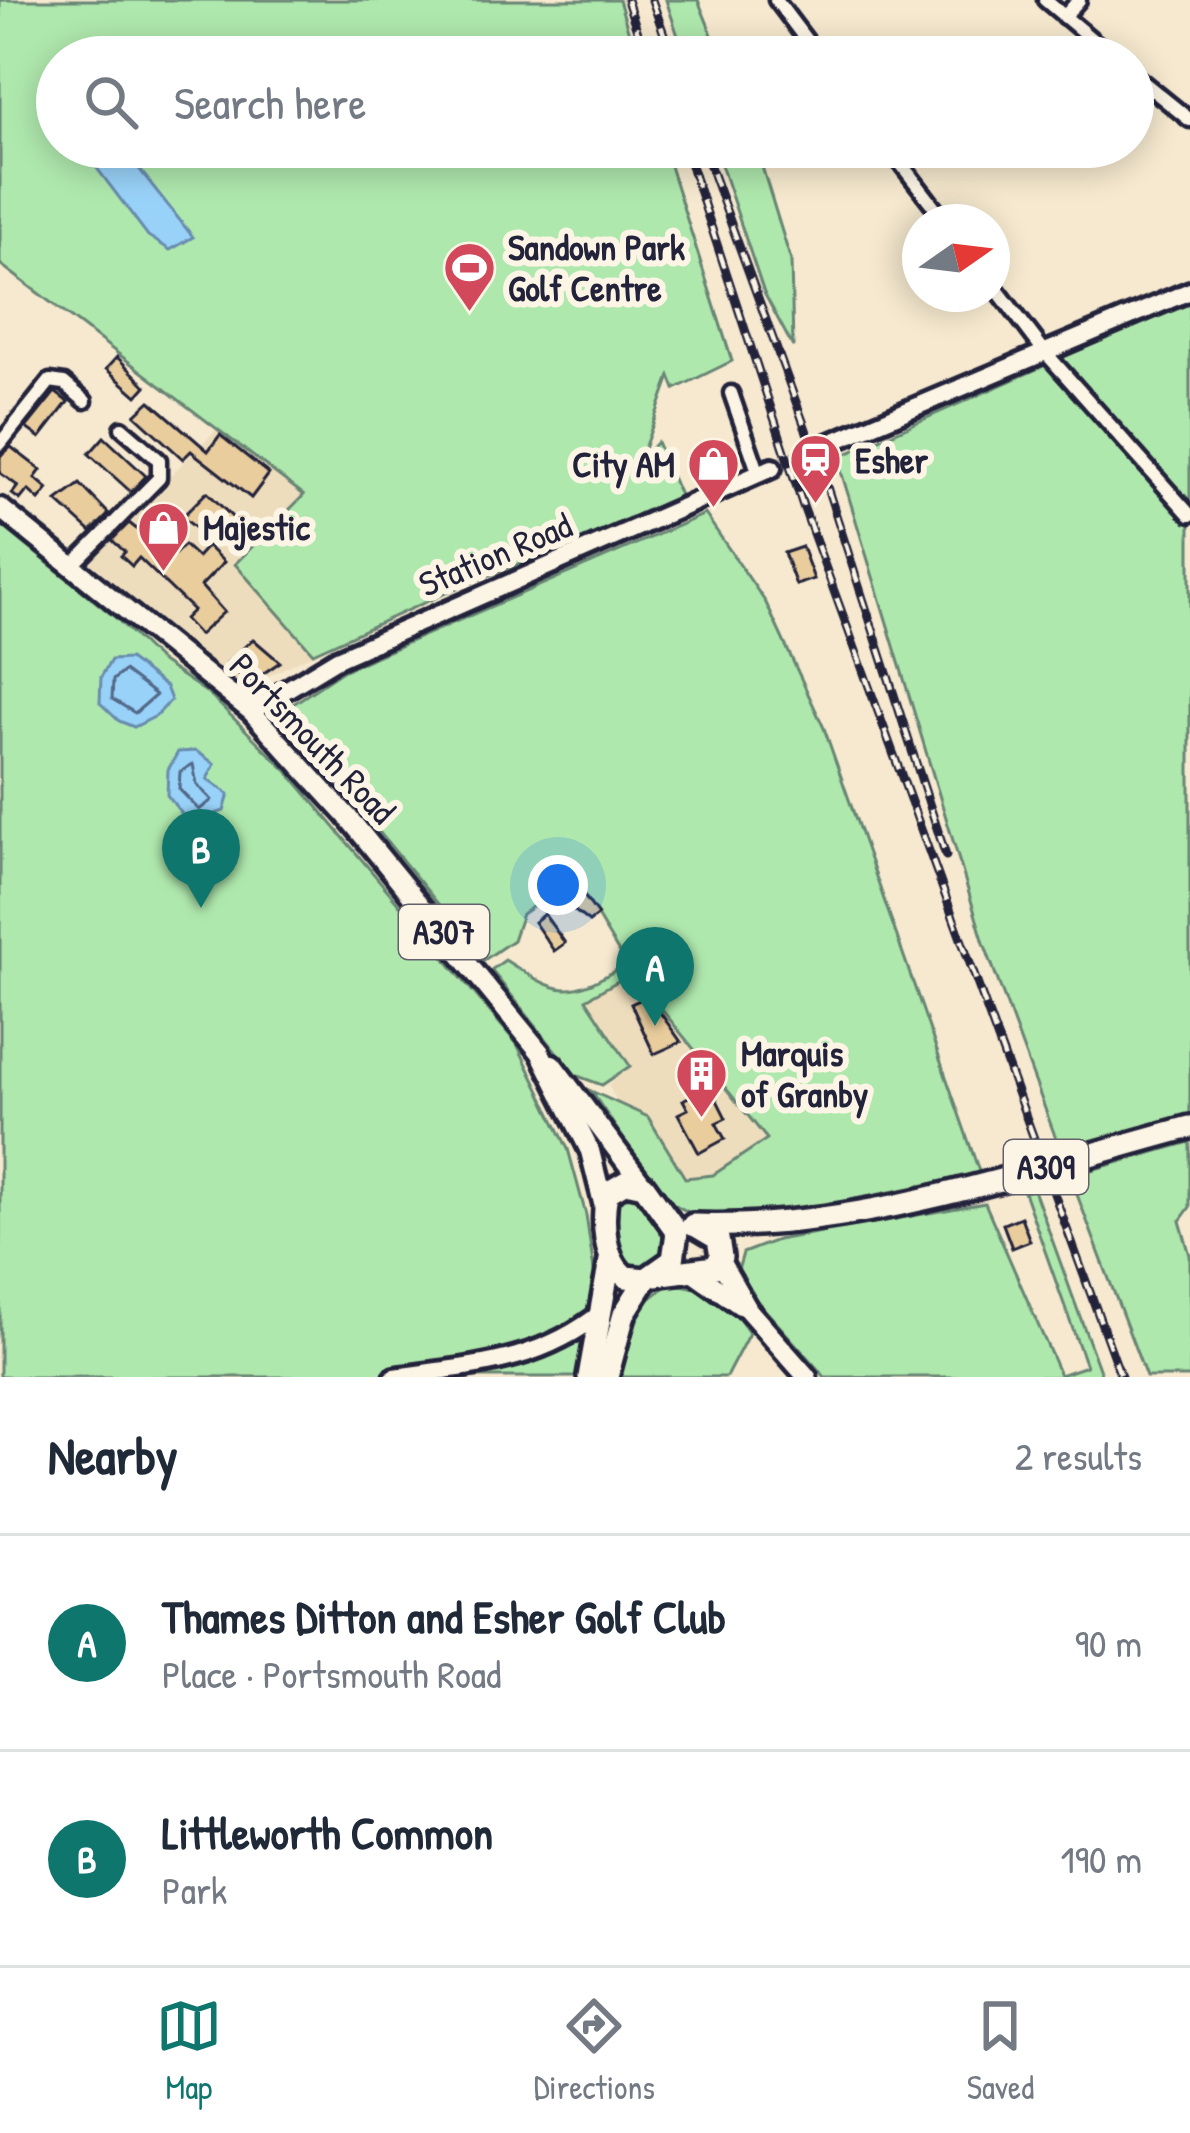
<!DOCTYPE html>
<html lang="en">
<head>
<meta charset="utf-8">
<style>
  :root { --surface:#fff; --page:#f6f6f7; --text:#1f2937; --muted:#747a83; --line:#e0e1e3; --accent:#0f766e }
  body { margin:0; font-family:"Patrick Hand",sans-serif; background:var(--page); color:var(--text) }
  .compass { position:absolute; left:902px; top:204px; width:108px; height:108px; border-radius:50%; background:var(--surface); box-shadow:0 6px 30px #0003; rotate:76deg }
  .you { position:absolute; left:558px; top:885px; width:42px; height:42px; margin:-30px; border:9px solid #fff; border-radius:50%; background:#1a73e8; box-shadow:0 0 0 18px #1a73e833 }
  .badge { display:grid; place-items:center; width:78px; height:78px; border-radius:50%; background:var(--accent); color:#fff; font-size:39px; font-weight:700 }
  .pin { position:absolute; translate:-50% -99px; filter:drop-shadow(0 3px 6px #0008) }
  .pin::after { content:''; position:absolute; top:63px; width:42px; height:36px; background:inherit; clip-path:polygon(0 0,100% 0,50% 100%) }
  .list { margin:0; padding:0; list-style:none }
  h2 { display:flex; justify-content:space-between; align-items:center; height:156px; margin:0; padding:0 48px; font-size:51px }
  h2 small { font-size:39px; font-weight:400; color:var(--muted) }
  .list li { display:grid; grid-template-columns:78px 1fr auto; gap:36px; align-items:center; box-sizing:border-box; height:216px; padding:0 48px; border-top:3px solid var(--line) }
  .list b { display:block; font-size:45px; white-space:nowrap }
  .list p { margin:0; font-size:39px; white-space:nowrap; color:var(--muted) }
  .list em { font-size:39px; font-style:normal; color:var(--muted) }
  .icon { flex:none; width:66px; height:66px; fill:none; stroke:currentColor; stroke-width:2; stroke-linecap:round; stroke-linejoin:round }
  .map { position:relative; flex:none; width:1190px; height:1377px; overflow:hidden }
  .search { position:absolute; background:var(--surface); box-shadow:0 6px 30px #0003; left:36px; right:36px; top:36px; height:132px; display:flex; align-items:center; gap:30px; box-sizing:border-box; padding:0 42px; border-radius:66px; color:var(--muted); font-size:45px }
  .sheet { height:588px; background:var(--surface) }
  nav { display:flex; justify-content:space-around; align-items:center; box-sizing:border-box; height:168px; border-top:3px solid var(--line); background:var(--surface); font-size:33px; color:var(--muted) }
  nav a { display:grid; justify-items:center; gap:6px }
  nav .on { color:var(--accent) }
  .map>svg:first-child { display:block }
  .built { fill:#eeddbd }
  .green { fill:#afe8ad; stroke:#688574; stroke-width:3 }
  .water { fill:#99d2f9; stroke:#698cad; stroke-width:3 }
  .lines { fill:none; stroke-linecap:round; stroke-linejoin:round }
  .shore { stroke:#526887; stroke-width:3 }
  .building { fill:#e9cd9d; stroke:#22223b; stroke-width:3 }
  .secondary-tunnel { stroke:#ccc1b1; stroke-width:16; stroke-dasharray:16 8; stroke-linecap:butt }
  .street-casing { stroke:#22223b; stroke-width:21 }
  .secondary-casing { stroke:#22223b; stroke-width:26 }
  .primary-casing { stroke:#22223b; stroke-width:27 }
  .highway-casing { stroke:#22223b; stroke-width:30 }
  .street { stroke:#fcf5e5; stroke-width:12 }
  .secondary { stroke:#fcf5e5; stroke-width:16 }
  .primary { stroke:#fcf5e5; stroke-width:18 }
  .highway { stroke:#fcf5e5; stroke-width:21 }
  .rail-casing { stroke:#22223b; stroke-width:9 }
  .rail { stroke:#fcf5e5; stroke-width:4.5; stroke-dasharray:14; stroke-linecap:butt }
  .labels { text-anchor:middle; stroke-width:12; stroke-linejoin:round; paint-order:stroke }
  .shield { fill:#fcf5e5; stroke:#63616e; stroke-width:3 }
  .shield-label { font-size:33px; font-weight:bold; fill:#22223b }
  .poi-label { font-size:36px; font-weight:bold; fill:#22223b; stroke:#fcf5e5; text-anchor:start }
  .street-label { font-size:36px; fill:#22223b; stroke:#fcf5e5 }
</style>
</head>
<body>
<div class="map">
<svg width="1190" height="1377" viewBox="0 0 1190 1377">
  <rect width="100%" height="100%" fill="#f6e9cf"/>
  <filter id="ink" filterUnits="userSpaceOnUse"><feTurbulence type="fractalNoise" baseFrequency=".00833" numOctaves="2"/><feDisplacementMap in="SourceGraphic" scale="24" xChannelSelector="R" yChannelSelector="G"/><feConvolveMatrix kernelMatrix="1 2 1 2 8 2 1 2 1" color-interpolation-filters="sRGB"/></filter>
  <g filter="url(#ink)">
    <!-- built -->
    <g class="built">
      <path d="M218 428 304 495 236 564 313 654 250 685H241L170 630 86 559Z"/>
      <path d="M632 972 767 1140 712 1175 685 1178 648 1117 618 1103 608 1085 630 1066 586 999Z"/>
    </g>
    <!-- green -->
    <g class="green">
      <path d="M0 0H619L636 57H57V147H664L732 361 675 389 670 376 640 460 657 442 682 500 457 588 313 653 235 564 304 495 0 264Z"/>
      <path d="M666 0H698L721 57H685Z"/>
      <path d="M715 147H756L791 261 793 347 764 293Z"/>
      <path d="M1190 301V1117L1062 1155 984 943 837 458Z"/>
      <path d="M705 514 766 603 824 728 980 1174 805 1209 716 1219 692 1214 670 1202 652 1181 591 1091 648 1117 685 1178 713 1175 767 1139 632 973 586 999 630 1066 602 1085 575 1075 491 970 505 960C562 996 567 1000 626 964L574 878 522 914 513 940 484 960 288 721 287 708 344 670Z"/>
      <path d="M0 524 116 618 160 661 209 694 288 772 517 1044 568 1149 586 1215 595 1277 579 1377H0Z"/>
      <path d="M1190 1142V1207L1180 1221 1190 1255V1377H1146L1070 1176Z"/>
      <path d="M1034 1190 1102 1377H825L743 1285 738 1270 743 1253 777 1240 985 1203 1060 1375 1086 1366 1024 1192Z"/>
      <path d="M636 1191 668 1231 664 1257 641 1269 622 1262C613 1242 611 1215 617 1195Z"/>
      <path d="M667 1285C705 1283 729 1303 749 1333L726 1377H618L642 1305Z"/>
    </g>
    <!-- water -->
    <g class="water">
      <path d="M104 147H122L193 237 170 250 148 236 90 159Z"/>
      <path d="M129 659 166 687 171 700 156 716 134 727 119 721 100 703 101 677 111 660Z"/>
      <path d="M196 751 215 764 207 779 229 794 224 811 189 823 167 795 168 770 178 752Z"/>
    </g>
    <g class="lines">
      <!-- shore -->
      <g class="shore">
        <path d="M124 671 156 695 135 713 112 699 113 680Z"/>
        <path d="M193 764 197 785 212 800 199 810 179 789 180 772Z"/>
      </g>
    </g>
    <!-- building -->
    <g class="building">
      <path d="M117 357 146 386 137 396 106 369Z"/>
      <path d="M55 392 68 402 40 438 26 428Z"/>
      <path d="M150 401 208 451 220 435 269 474 251 498 191 451 183 459 135 415Z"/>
      <path d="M104 437 146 476 131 492 89 454Z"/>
      <path d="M11 447 41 470 35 478 48 489 39 500 28 490 20 500 12 494 18 486 0 473V457Z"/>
      <path d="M80 484 109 514 91 532 57 501Z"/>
      <path d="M207 492 235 520 213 542 182 517Z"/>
      <path d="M129 523 163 550 167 546 175 554 184 545 197 557 207 546 224 562 201 586 224 612 199 635 184 619 193 610 139 558 132 566 121 556 125 552 112 540Z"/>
      <path d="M802 547 814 579 796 585 784 553Z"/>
      <path d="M253 639 280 662 249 683 227 663Z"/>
      <path d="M579 889 598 915 589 922 566 904Z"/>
      <path d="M544 914 565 943 554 951 534 922Z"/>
      <path d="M644 998 650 1010 656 1007 681 1042 654 1054 631 1004Z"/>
      <path d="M701 1090 703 1095 712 1090 726 1118 716 1123 725 1139 699 1153 678 1114 688 1109 683 1100Z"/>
      <path d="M1021 1217 1030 1241 1012 1248 1003 1224Z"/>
    </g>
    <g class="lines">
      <!-- secondary-tunnel -->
      <path class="secondary-tunnel" d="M772 468 823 446"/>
      <defs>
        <g id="street">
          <path d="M776 0 819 57"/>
          <path d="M1045 0 1113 57"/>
          <path d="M1064 17 1079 0"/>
          <path d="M1133 74 1190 120"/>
          <path d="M888 147 946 222"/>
          <path d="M992 283 1044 351 1190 515"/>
          <path d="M731 393 759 474"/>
          <path d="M0 444 50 381 64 383 85 401"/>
          <path d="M73 565 159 478V460L122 428"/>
        </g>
        <g id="secondary">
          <path d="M823 446 1190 291"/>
          <path d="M251 711 337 659 772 468"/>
          <path d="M394 1377C471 1366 540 1363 602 1312"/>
        </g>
        <g id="primary">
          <path d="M0 508 251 711 346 815 540 1052 590 1151 604 1207"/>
          <path d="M552 1064 644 1186"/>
          <path d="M720 1261 749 1311 807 1377"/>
          <path d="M696 1274 740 1305"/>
        </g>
        <g id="highway">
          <path d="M626 1182 644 1186 677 1232 673 1260 646 1279 626 1277C603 1261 602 1219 607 1193Z"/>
          <path d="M693 1225C862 1231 1029 1170 1190 1127"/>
          <path d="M655 1275 715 1267 721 1257 718 1239 696 1226"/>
          <path d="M589 1377 610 1260"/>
          <path d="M607 1377 624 1314 646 1279"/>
        </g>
      </defs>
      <!-- street casing -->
      <use href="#street" class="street-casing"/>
      <!-- secondary casing -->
      <use href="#secondary" class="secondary-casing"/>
      <!-- primary casing -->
      <use href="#primary" class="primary-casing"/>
      <!-- highway casing -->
      <use href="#highway" class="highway-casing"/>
      <!-- street -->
      <use href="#street" class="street"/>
      <!-- secondary -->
      <use href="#secondary" class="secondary"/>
      <!-- primary -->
      <use href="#primary" class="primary"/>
      <!-- highway -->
      <use href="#highway" class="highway"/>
      <defs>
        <g id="rail">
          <path d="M627 0 646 57"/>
          <path d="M652 0 672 57"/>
          <path d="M685 147 803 506 1121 1377"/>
          <path d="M703 147 827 487 946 856"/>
        </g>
      </defs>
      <!-- rail casing -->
      <use href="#rail" class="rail-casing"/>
      <!-- rail -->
      <use href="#rail" class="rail"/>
    </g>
  </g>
  <!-- icons -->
  <defs>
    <symbol id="stadium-pin" viewBox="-11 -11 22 30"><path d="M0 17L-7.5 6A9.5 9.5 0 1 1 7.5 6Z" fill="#d1495b" stroke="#fcf5e5"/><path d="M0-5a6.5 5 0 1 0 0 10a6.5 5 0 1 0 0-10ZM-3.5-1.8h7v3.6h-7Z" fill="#fff"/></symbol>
    <symbol id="station-pin" viewBox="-11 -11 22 30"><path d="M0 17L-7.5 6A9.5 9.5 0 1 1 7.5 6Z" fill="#d1495b" stroke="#fcf5e5"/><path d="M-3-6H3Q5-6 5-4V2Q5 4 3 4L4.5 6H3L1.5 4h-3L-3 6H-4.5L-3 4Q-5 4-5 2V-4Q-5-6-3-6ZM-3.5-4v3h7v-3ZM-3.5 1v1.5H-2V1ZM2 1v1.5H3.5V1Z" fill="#fff"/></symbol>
    <symbol id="shop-pin" viewBox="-11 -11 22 30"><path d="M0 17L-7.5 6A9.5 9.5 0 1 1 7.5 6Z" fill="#d1495b" stroke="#fcf5e5"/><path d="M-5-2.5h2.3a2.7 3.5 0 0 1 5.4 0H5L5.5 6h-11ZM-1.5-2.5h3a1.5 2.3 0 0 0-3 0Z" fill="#fff"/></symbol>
    <symbol id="building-pin" viewBox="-11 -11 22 30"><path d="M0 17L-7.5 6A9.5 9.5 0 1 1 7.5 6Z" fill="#d1495b" stroke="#fcf5e5"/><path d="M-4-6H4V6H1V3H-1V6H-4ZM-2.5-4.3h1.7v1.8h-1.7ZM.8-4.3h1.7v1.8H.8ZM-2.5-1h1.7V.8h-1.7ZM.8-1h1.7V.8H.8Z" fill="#fff"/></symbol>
  </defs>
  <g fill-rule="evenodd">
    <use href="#stadium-pin" x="440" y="238" width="59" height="81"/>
    <use href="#station-pin" x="786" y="430" width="59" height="81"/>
    <use href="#shop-pin" x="684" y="434" width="59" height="81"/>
    <use href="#shop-pin" x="134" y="498" width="59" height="81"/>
    <use href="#building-pin" x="672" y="1044" width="59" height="81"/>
  </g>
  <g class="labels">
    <!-- shield labels -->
    <g class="shield">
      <rect x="399" y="905" width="90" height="54" rx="9"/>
      <rect x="1004" y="1140" width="84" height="54" rx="9"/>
    </g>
    <g class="shield-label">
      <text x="444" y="944">A307</text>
      <text x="1046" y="1179">A309</text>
    </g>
    <!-- poi labels -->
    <g class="poi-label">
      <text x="508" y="260">Sandown Park<tspan x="508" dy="41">Golf Centre</tspan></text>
      <text x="855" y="473">Esher</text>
      <text x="675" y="477" text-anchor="end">City AM</text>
      <text x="203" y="540">Majestic</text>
      <text x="741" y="1066">Marquis<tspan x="741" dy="41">of Granby</tspan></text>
    </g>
    <!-- street labels -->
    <g class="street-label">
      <text transform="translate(495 554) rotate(-23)" y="13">Station Road</text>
      <text transform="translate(313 738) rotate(46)" y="13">Portsmouth Road</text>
    </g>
  </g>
</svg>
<svg class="compass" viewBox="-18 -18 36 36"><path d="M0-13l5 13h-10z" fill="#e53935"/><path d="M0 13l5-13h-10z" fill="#747a83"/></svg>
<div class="you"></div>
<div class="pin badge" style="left:655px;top:1026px">A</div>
<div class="pin badge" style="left:201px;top:908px">B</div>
<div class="search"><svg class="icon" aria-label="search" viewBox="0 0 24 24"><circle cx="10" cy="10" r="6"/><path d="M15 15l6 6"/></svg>Search here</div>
</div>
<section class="sheet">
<h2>Nearby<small>2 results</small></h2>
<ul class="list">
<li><span class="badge">A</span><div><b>Thames Ditton and Esher Golf Club</b><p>Place · Portsmouth Road</p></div><em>90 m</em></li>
<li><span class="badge">B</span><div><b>Littleworth Common</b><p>Park</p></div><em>190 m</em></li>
</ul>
</section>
<nav>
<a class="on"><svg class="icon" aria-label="map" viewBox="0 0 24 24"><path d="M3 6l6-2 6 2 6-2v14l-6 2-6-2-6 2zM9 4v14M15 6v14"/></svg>Map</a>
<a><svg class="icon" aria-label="directions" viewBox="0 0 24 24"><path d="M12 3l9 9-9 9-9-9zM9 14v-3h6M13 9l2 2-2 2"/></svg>Directions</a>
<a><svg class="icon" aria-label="saved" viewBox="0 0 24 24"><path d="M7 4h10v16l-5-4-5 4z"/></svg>Saved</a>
</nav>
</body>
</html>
